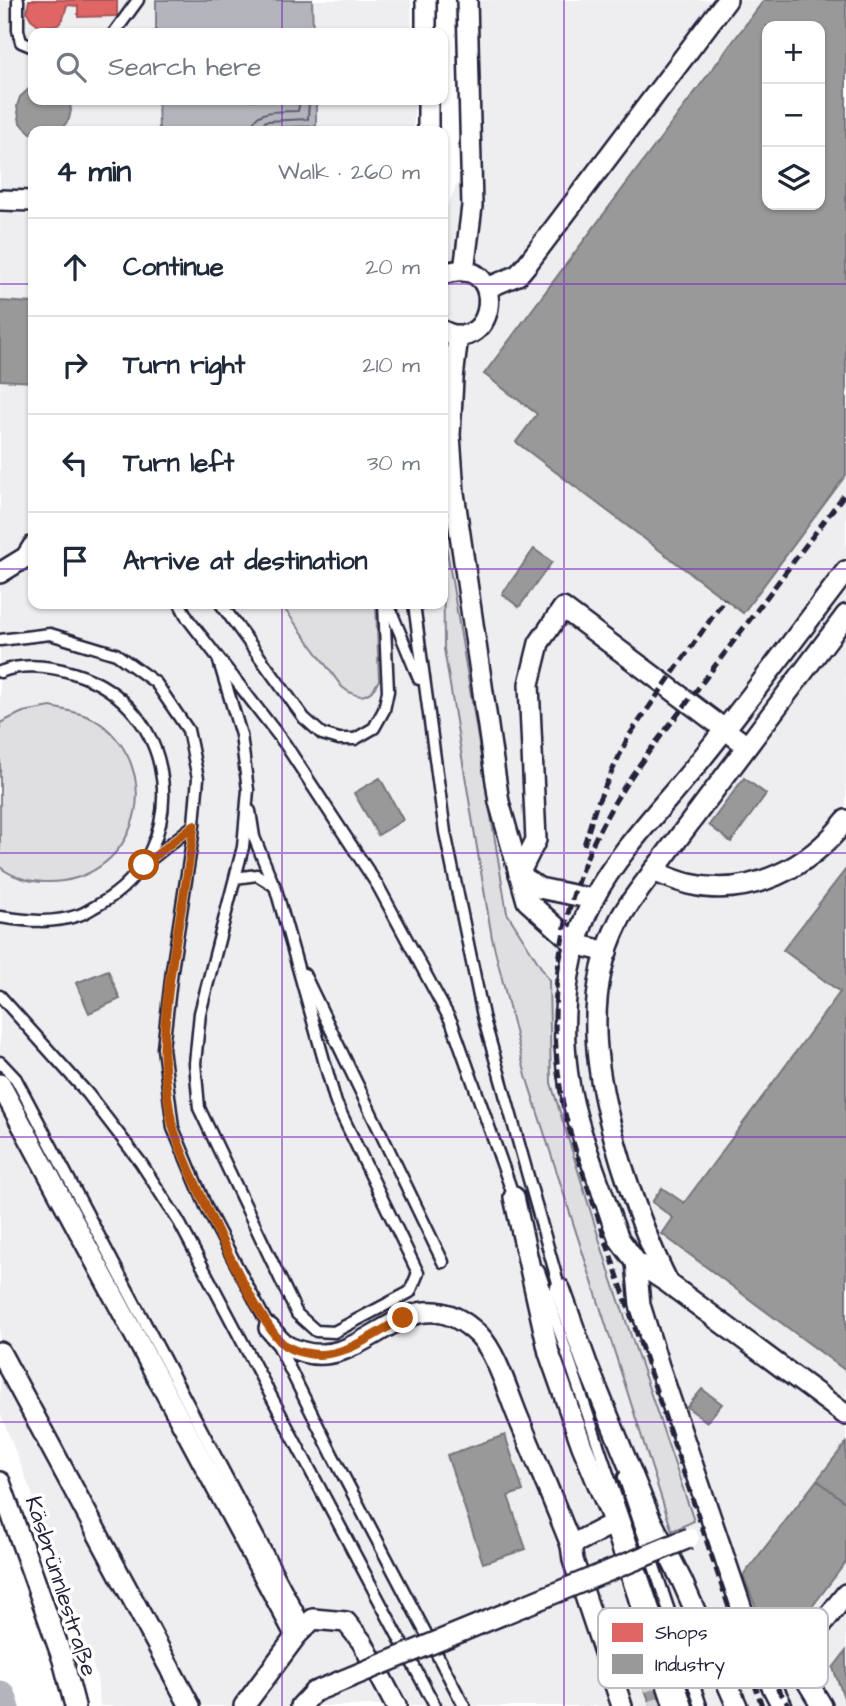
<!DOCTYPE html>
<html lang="en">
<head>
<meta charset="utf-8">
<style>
  :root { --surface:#fff; --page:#f2f2f3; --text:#1f2937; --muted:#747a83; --line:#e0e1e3 }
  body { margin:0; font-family:"Architects Daughter",sans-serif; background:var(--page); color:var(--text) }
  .controls { position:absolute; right:21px; top:21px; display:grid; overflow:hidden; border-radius:14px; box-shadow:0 2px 5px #0004 }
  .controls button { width:63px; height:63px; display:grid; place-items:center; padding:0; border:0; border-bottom:2px solid var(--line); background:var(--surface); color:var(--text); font:35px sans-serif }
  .stop { position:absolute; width:21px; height:21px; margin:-16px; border:5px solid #b45309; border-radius:50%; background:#fff }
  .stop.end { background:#b45309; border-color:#fff; box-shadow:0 2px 7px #0008 }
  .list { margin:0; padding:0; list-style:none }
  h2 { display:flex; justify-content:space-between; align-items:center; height:91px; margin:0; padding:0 28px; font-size:30px }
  h2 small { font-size:23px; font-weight:400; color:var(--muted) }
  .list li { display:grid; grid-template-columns:46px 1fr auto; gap:21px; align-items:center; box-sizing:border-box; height:98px; padding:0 28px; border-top:2px solid var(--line) }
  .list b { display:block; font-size:26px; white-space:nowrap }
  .list em { font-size:23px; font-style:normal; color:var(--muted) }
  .icon { flex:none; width:38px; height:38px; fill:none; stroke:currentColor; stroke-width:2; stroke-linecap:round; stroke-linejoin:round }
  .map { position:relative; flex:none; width:846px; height:1706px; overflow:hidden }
  .search { position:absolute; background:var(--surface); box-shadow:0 2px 5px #0004; left:28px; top:28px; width:420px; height:77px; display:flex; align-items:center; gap:18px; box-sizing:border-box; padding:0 24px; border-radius:14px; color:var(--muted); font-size:26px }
  .panel { position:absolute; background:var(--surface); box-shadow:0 2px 5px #0004; left:28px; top:126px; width:420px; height:483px; border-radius:14px }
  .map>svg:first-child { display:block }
  .built { fill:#eeeef1; fill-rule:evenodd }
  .green { fill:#dfdfe2; stroke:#80808e; stroke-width:2 }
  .water { fill:#b4b4bc; stroke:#7a7a88; stroke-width:2 }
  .shops { fill:#e06666; stroke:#a75259; stroke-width:2 }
  .industry { fill:#999; stroke:#75757d; stroke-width:2; fill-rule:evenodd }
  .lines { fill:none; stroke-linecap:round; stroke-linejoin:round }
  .shore { stroke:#5c5c6f; stroke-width:2 }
  .river { stroke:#b4b4bc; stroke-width:33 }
  .street-tunnel { stroke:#d3d3d8; stroke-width:19; stroke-dasharray:19 10; stroke-linecap:butt }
  .lane-casing { stroke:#22223b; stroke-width:15 }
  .street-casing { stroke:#22223b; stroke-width:24 }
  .lane { stroke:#fff; stroke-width:10 }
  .street { stroke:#fff; stroke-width:19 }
  .rail { stroke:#22223b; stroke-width:5; stroke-dasharray:10 5; stroke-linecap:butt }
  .street-bridge-casing { stroke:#22223b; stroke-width:24; stroke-linecap:butt }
  .street-bridge { stroke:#fff; stroke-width:19 }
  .route { stroke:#b45309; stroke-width:9 }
  .grid { fill:none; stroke:#7b2cbf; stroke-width:2; stroke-opacity:0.55 }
  .labels { text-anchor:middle; stroke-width:7; stroke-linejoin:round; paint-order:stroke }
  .street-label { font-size:23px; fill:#22223b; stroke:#fff }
  .key { fill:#fff; stroke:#bdbdc4; stroke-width:2 }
  .key-label { font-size:19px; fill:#22223b }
</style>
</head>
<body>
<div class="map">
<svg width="846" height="1706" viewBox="0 0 846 1706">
  <rect width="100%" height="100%" fill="#fff"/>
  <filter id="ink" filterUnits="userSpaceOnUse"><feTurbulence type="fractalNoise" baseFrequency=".0143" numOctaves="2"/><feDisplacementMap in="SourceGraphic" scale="14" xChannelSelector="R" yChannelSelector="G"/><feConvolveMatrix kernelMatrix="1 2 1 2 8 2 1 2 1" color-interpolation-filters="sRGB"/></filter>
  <g filter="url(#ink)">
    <!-- built -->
    <g class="built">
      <path d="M0 0H411L412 33H33V100H415L413 131H33V192L0 189Z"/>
      <path d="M454 0H846V1706H100L97 1678 60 1566 0 1412V213L33 215V604H443V216L460 177ZM767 26H820V205H767Z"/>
    </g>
    <!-- green -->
    <g class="green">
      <path d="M443 527 507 913 549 980 551 1083 610 1274 694 1521 672 1531 526 1076 492 938 444 649Z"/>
      <path d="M281 604H376L379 680C370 699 358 700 342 687Z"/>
      <path d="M51 707C70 711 90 714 105 727 169 783 130 885 45 882 30 882 12 877 0 867V723L23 712Z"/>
    </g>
    <!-- water -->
    <g class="water">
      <path d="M156 0H312L313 33H156Z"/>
      <path d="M158 100H316V126L159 131Z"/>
    </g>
    <!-- shops -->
    <path class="shops" d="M29 0H117V16L78 17V6L67 5 63 19 58 25 40 26 31 19 27 12Z"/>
    <!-- industry -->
    <g class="industry">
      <path d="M764 0H846V475L743 613 516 442 537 414 484 374ZM767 26H820V205H767Z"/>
      <path d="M33 85V100H69L71 110 69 119 60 131H33V135L20 123 17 106 20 97Z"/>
      <path d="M0 301 33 303V382L0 380Z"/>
      <path d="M534 549 552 562 519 607 502 594Z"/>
      <path d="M380 778 403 820 378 835 354 793Z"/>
      <path d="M744 778 766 794 731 842 709 825Z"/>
      <path d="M846 869V1371L662 1234 673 1218 652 1202 662 1188 684 1203 840 992 783 950Z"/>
      <path d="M108 970 120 999 89 1013 76 983Z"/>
      <path d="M702 1389 722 1404 707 1422 687 1407Z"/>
      <path d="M505 1435 523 1491 508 1496 526 1549 483 1563 447 1455Z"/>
      <path d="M846 1443V1503L817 1480Z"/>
      <path d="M817 1480 846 1503V1562L786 1641 760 1617 743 1576Z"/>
      <path d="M846 1651V1703L833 1668Z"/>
      <path d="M658 1673 669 1706H651L641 1679Z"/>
    </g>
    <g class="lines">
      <!-- shore -->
      <g class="shore">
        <path d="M251 131C253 107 280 112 298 111L300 100"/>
        <path d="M260 131 261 125 266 121 308 119 309 100"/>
      </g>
      <!-- river -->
      <path class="river" d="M0 1697 3 1706"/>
      <!-- street-tunnel -->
      <path class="street-tunnel" d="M648 1671 660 1706"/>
      <defs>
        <g id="lane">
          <path d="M18 0V30L21 42 33 47"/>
          <path d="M114 33 138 0"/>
          <path d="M180 604 188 619 285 744 378 886 452 1023 515 1200"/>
          <path d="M221 604 304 718 322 734 339 739H355L374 728 384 710 388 691 384 604"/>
          <path d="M388 604 419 679"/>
          <path d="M414 604 445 832 483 1016 560 1290"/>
          <path d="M0 640 50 634 116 654 156 683 188 730 198 778 193 835 172 970 163 1048 173 1128 207 1209 271 1331"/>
          <path d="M218 658 241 735 248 790 243 847 200 1013 195 1063 199 1108 297 1314 316 1331 334 1332 410 1292 418 1273 336 1103 275 886 257 875 235 878"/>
          <path d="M0 672C23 663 50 666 73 673 180 705 196 851 98 905 92 908 86 913 79 915 53 924 27 921 0 917"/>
          <path d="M250 811 254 837 274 886"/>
          <path d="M145 864 194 825"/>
          <path d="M304 974 443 1262"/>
          <path d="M0 996 88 1094 141 1163 179 1222 435 1706"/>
          <path d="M0 1062 16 1079 305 1625"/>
          <path d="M539 1271 687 1706"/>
          <path d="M278 1345 333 1456 464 1706"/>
          <path d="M624 1477 701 1706"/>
        </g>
        <g id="street">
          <path d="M426 0V33"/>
          <path d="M428 100V131"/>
          <path d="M0 200 33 201"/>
          <path d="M464 271 472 206 467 0"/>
          <path d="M443 274C510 251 497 359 443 331"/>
          <path d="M487 288 518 275 528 263 727 0"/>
          <path d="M458 335 453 379 450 435 454 493 499 802 527 901 575 944 607 952"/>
          <path d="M846 571C796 637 746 704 694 768 662 807 616 855 594 898 569 946 561 1005 566 1058 570 1114 595 1169 612 1221L619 1239 636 1262 668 1283 846 1415"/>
          <path d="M0 573 26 557 33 546"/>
          <path d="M653 871C665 876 677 881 689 884 749 899 810 867 846 820"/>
          <path d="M593 899 539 888 519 874 536 840 529 684 539 643 563 608 747 746"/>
          <path d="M0 1084 296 1636"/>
          <path d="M514 1197 549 1353 582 1446 614 1523 674 1706"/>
          <path d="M636 1262 640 1305 659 1366 761 1665 782 1706"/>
          <path d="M668 1282C648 1243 634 1203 621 1162 597 1083 580 998 619 921 624 910 633 899 640 889L846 615"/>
          <path d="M560 1289 587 1364 650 1518 682 1581 737 1706"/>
          <path d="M269 1328C274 1333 278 1340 284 1344 289 1348 297 1350 303 1352 369 1371 410 1267 479 1335 497 1354 508 1393 518 1417 536 1460 554 1502 571 1545"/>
          <path d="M0 1352 190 1706"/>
          <path d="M0 1482 63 1660 75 1706"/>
          <path d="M614 1523 571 1545 573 1560 622 1706"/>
          <path d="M640 1639 648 1671"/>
          <path d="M244 1706 296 1636 313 1619 346 1622 362 1642 396 1706"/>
          <path d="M301 1706 314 1692"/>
          <path d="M822 1706 805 1678 804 1647 846 1594"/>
        </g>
      </defs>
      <!-- lane casing -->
      <use href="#lane" class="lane-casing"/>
      <!-- street casing -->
      <use href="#street" class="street-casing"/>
      <!-- lane -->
      <use href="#lane" class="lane"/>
      <!-- street -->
      <use href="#street" class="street"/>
      <!-- rail -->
      <g class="rail">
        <path d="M584 845 596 806 628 737 725 599"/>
        <path d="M747 1636 761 1665 790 1706"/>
        <path d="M762 1706 577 1155C572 1137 565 1118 562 1099 545 1000 559 900 609 812 634 767 668 728 699 687 748 622 797 557 846 492"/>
      </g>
      <defs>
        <path id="street-bridge" d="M314 1692 689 1538"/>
      </defs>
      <!-- street-bridge casing -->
      <use href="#street-bridge" class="street-bridge-casing"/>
      <!-- street-bridge -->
      <use href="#street-bridge" class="street-bridge"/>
    </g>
  </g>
  <g class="lines" filter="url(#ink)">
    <!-- route -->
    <path class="route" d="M144 865 194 825C186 899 166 972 164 1046 163 1062 169 1115 174 1130 185 1165 260 1331 286 1346 291 1349 300 1352 306 1353 341 1361 374 1334 403 1318"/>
  </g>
  <!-- grid -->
  <path class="grid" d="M282 0V33M564 0V1706M282 100V131M0 284H33M443 284H846M0 569H33M443 569H846M282 604V1706M0 853H846M0 1137H846M0 1422H846"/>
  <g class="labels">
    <!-- street labels -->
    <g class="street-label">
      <text transform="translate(62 1586) rotate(72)" y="8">Käsbrünnlestraße</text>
    </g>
  </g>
  <!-- legend -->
  <rect x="598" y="1608" width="230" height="80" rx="10" class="key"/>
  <rect x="612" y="1623" width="31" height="19" fill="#e06666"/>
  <rect x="612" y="1654" width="31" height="20" fill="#999"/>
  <g class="key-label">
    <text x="655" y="1639">Shops</text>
    <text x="655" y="1671">Industry</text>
  </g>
</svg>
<div class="controls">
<button>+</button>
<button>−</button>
<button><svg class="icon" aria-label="layers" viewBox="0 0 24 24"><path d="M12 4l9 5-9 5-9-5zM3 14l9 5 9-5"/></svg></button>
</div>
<div class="stop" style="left:144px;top:865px"></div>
<div class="stop end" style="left:403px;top:1318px"></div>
<div class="search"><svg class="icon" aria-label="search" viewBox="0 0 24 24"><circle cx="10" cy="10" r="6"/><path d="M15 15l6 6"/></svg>Search here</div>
<section class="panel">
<h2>4 min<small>Walk · 260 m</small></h2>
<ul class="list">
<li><svg class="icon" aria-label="ahead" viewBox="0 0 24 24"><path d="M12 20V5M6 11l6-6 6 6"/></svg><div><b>Continue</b></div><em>20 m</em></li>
<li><svg class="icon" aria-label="right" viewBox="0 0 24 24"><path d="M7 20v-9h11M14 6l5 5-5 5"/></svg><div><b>Turn right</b></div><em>210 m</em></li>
<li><svg class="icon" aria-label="left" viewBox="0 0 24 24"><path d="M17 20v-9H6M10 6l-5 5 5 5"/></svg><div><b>Turn left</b></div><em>30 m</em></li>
<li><svg class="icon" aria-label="arrive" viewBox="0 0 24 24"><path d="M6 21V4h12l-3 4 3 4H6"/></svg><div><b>Arrive at destination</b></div></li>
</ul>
</section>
</div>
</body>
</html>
